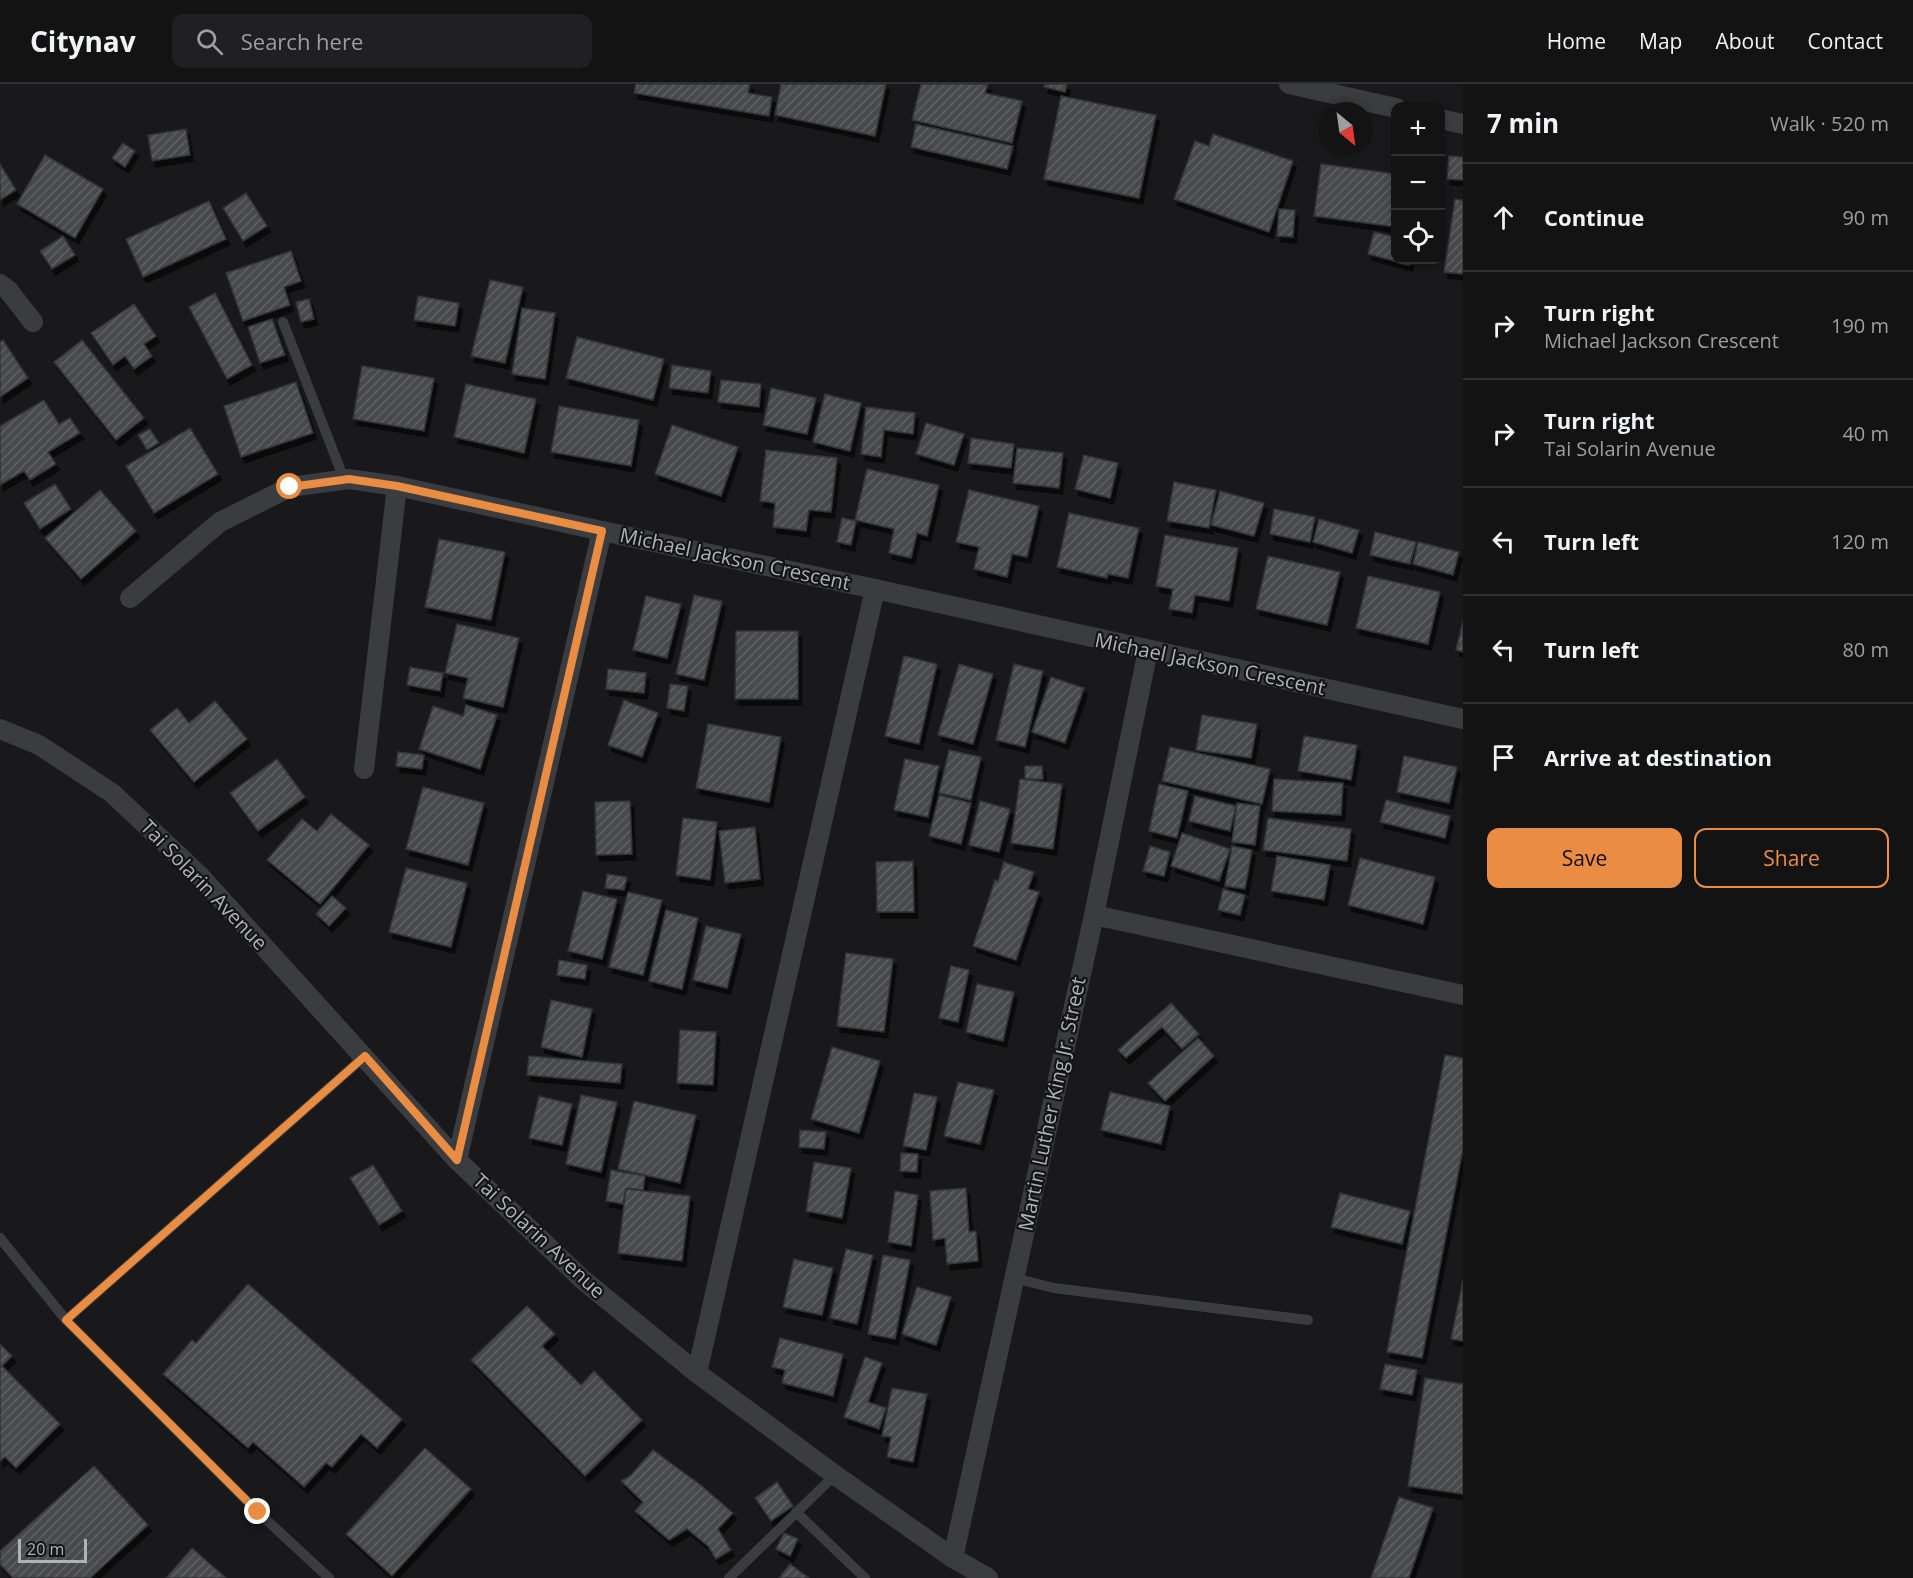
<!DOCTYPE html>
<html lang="en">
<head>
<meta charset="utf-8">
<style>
  :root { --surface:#131314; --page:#202022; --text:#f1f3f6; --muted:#9d9ea0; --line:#323234; --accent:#ea8c42 }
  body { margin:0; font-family:"Open Sans",sans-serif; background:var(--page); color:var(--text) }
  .controls { position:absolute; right:18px; top:18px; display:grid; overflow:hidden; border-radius:12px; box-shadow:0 3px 9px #0003 }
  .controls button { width:54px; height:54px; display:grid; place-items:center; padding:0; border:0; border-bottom:2px solid var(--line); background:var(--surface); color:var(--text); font:30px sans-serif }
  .compass { position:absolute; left:1319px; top:18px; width:54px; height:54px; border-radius:50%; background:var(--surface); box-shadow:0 3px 9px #0003; rotate:151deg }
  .scale { position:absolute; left:18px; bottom:15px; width:69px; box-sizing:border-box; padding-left:6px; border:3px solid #acb3ba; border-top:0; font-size:16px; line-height:21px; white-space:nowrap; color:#acb3ba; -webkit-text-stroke:4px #141416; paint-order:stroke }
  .stop { position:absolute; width:18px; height:18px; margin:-14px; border:4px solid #ea8c42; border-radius:50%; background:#fff }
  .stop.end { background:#ea8c42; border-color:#fff; box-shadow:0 2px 6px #0008 }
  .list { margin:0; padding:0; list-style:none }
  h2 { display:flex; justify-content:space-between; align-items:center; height:78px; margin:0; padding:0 24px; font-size:26px }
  h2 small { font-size:20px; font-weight:400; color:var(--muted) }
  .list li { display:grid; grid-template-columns:39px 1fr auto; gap:18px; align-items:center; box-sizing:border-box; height:108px; padding:0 24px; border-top:2px solid var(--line) }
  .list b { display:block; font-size:22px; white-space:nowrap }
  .list p { margin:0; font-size:20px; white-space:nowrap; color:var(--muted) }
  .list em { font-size:20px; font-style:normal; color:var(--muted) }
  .actions { display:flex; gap:12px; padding:18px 24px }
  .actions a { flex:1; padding:14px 0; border:2px solid var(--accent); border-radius:12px; text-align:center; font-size:21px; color:var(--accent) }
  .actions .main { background:var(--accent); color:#111 }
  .icon { flex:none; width:33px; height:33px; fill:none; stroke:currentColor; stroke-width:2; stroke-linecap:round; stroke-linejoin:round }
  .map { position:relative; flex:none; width:1463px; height:1494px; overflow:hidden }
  header { display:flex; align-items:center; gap:36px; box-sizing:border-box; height:84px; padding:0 30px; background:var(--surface); border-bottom:2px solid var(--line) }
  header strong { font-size:28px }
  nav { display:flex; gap:33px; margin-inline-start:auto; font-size:21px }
  .search { width:420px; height:54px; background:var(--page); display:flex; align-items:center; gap:15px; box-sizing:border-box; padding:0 21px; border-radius:12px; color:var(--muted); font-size:22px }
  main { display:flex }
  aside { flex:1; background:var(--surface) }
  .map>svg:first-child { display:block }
  .building { fill:url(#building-hatch); stroke:#333437; stroke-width:1.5; filter:url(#shadow) }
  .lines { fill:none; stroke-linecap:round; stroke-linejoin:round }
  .service { stroke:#3a3c40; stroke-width:10 }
  .minor { stroke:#3a3c40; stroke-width:20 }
  .route { stroke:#ea8c42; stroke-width:8 }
  .labels { text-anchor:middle; stroke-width:4.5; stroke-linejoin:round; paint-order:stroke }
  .street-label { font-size:20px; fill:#acb3ba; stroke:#141416 }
</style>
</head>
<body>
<header>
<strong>Citynav</strong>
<div class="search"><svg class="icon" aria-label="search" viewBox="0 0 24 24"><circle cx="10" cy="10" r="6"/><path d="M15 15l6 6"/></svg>Search here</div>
<nav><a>Home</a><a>Map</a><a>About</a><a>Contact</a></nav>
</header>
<main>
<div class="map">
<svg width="1463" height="1494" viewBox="0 0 1463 1494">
  <defs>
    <pattern id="building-hatch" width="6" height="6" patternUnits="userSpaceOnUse" patternTransform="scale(1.5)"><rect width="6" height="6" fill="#46484b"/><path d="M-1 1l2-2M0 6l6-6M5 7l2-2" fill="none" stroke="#5e6063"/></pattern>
    <filter id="shadow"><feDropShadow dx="3.5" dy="6" stdDeviation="0" flood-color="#0009"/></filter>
  </defs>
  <rect width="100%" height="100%" fill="#19191b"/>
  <!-- building -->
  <g class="building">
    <path d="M636 0H750L748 9 772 13 769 32 634 9Z"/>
    <path d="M781 0H886L875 52 775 31Z"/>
    <path d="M921 0H988L985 9 1022 17 1012 59 912 36Z"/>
    <path d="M1045 0H1067L1065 8 1044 3Z"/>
    <path d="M1061 12 1156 31 1139 114 1044 95Z"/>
    <path d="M916 40 1013 62 1007 85 911 63Z"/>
    <path d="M186 45 190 71 152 77 148 51Z"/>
    <path d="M1213 50 1293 77 1269 148 1174 115 1195 57 1209 62Z"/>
    <path d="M123 59 135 67 125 83 112 74Z"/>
    <path d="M45 71 103 105 75 154 17 120Z"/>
    <path d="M1449 72 1463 73V96L1447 95Z"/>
    <path d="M0 80 16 106 0 116Z"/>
    <path d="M1321 80 1396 90V143L1314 132Z"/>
    <path d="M246 109 267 142 243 157 223 124Z"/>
    <path d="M1455 115 1463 116V190L1444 188Z"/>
    <path d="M209 117 226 155 143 193 126 155Z"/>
    <path d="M1279 125 1295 126 1293 153 1277 152Z"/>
    <path d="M1374 148 1396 153V176H1410L1409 181 1368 170Z"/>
    <path d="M63 152 75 171 52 185 40 167Z"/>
    <path d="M291 167 301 197 284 203 290 221 243 237 226 189Z"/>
    <path d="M490 196 523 203 505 279 471 272Z"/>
    <path d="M215 209 252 281 227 295 189 223Z"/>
    <path d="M418 212 459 219 455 242 414 236Z"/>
    <path d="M309 215 314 235 301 238 296 218Z"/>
    <path d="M134 220 156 252 144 260 152 272 134 285 125 272 113 281 91 249Z"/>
    <path d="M522 224 555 229 545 295 512 290Z"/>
    <path d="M272 235 285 271 260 279 248 243Z"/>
    <path d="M577 253 664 275 653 316 566 294Z"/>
    <path d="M3 256 28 294 0 313V258Z"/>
    <path d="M82 256 144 334 116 356 54 278Z"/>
    <path d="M672 281 711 287 708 309 669 304Z"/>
    <path d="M362 282 434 294 424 347 353 335Z"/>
    <path d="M721 296 761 300 759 323 718 318Z"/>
    <path d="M296 298 313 349 241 373 224 322Z"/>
    <path d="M466 300 536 315 524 369 454 353Z"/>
    <path d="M771 304 816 314 807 350 763 341Z"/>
    <path d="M825 310 861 319 850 367 813 358Z"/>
    <path d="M44 316 59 340 70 334 80 349 48 368 56 380 30 396 24 387 0 401V342Z"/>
    <path d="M559 322 639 336 631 382 551 368Z"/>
    <path d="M866 323 915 329 913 350 884 346 881 373 861 370Z"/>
    <path d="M926 339 964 350 954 381 916 370Z"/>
    <path d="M672 341 738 363 721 412 655 390Z"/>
    <path d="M190 344 218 390 154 429 126 382Z"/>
    <path d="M150 345 159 359 147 366 138 351Z"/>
    <path d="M971 354 1014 360 1011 384 968 379Z"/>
    <path d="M1017 364 1063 369 1059 404 1013 399Z"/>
    <path d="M766 366 837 374 831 428 809 426 806 447 773 443 775 419 760 417Z"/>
    <path d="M1084 371 1118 379 1110 414 1075 405Z"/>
    <path d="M867 385 939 401 927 452 917 449 911 474 889 469 894 445 855 436Z"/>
    <path d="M1174 398 1216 406 1209 444 1167 437Z"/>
    <path d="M55 400 71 425 40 445 24 419Z"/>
    <path d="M100 406 136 447 81 495 45 454Z"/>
    <path d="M969 406 1039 422 1027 473 1012 470 1007 493 974 485 979 463 956 458Z"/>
    <path d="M1220 407 1264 419 1254 452 1211 441Z"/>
    <path d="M1274 425 1315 433 1310 458 1270 450Z"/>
    <path d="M1069 429 1139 444 1128 494 1108 490 1107 494 1057 483Z"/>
    <path d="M842 434 856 437 851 461 837 458Z"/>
    <path d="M1319 435 1359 446 1352 469 1313 458Z"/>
    <path d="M1375 448 1416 458 1410 480 1370 471Z"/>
    <path d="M1165 451 1238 464 1229 517 1195 511 1192 529 1169 525 1173 505 1156 502Z"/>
    <path d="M439 455 505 468 491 536 425 523Z"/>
    <path d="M1418 458 1459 468 1453 491 1413 480Z"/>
    <path d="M1268 472 1340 488 1327 541 1256 525Z"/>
    <path d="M1368 492 1440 508 1428 560 1356 544Z"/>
    <path d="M694 511 722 517 704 596 676 590Z"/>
    <path d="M646 512 681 520 667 574 633 566Z"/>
    <path d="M1463 537V568L1456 566Z"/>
    <path d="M457 540 519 554 503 623 463 614 468 594 445 589Z"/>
    <path d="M736 547H798V615H735Z"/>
    <path d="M904 572 937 580 919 660 885 652Z"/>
    <path d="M959 580 993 590 973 660 938 651Z"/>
    <path d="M1014 580 1043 587 1025 663 996 656Z"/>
    <path d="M410 583 443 589 440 607 407 601Z"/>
    <path d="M608 585 646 589 644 609 606 605Z"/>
    <path d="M1051 593 1084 604 1065 659 1032 648Z"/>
    <path d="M670 600 688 602 684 627 667 624Z"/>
    <path d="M624 616 658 629 642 673 608 661Z"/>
    <path d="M215 617 247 655 194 698 150 646 177 624 189 639Z"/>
    <path d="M466 621 497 631 480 685 419 665 433 622 463 632Z"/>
    <path d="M1202 631 1257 640 1251 674 1196 666Z"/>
    <path d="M708 640 781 653 769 718 696 704Z"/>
    <path d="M1304 652 1357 661 1351 696 1298 687Z"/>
    <path d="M1170 663 1270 685 1262 720 1162 697Z"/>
    <path d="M949 666 981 673 971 716 939 709Z"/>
    <path d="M398 668 424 671 422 685 396 682Z"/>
    <path d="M1404 672 1457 683 1449 719 1397 708Z"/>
    <path d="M277 675 305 713 258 747 230 709Z"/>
    <path d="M905 675 939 682 928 733 894 726Z"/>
    <path d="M1025 682H1042L1043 695H1025Z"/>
    <path d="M1020 695 1062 700 1053 765 1011 759Z"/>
    <path d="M1274 695 1343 699 1341 731 1272 727Z"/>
    <path d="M1159 700 1188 707 1177 754 1149 747Z"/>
    <path d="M423 703 484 719 468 781 406 765Z"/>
    <path d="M939 711 971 719 961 760 929 752Z"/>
    <path d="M1195 712 1236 722 1230 747 1189 737Z"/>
    <path d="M1386 716 1450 732 1445 754 1380 738Z"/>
    <path d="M630 717 632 770 596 771 595 718Z"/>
    <path d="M980 717 1010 725 999 768 969 761Z"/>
    <path d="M1237 719 1260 722 1255 761 1232 758Z"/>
    <path d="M331 730 369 761 320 820 267 776 302 735 317 747Z"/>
    <path d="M683 734 717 738 710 796 676 791Z"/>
    <path d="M1268 734 1351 745 1347 777 1263 766Z"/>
    <path d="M755 743 760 795 725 799 719 747Z"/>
    <path d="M1182 749 1230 765 1219 797 1171 782Z"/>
    <path d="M1150 762 1170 768 1164 792 1143 787Z"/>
    <path d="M1232 762 1252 766 1245 805 1225 802Z"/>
    <path d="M1277 772 1330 781 1324 816 1271 807Z"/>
    <path d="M1360 774 1435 793 1423 840 1348 821Z"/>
    <path d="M913 777 914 828H877L876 778Z"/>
    <path d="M1004 778 1034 788 1028 805 1039 808 1016 876 973 862 995 796 998 797Z"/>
    <path d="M406 784 467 799 451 863 389 848Z"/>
    <path d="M607 790 627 793 624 806 605 804Z"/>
    <path d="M1223 805 1245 811 1240 831 1218 826Z"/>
    <path d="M583 807 617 815 602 875 568 867Z"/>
    <path d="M628 808 662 816 643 891 609 883Z"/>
    <path d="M332 812 346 824 329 842 316 830Z"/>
    <path d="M666 826 698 834 682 905 649 897Z"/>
    <path d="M706 842 741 850 727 904 693 896Z"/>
    <path d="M846 869 893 875 884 948 837 942Z"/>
    <path d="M559 876 587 881 585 895 557 891Z"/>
    <path d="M951 882 969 886 958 938 939 934Z"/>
    <path d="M977 900 1014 908 1003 957 966 948Z"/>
    <path d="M551 916 592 925 582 973 541 963Z"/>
    <path d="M1171 919 1199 950 1182 965 1162 943 1126 974 1118 966Z"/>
    <path d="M680 946 716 948 713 1001 677 999Z"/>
    <path d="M1198 954 1214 972 1165 1017 1148 999Z"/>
    <path d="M832 963 880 977 859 1049 811 1035Z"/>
    <path d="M1445 971 1463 974V1065L1422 1274 1387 1268Z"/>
    <path d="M529 972 622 980 620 999 527 991Z"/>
    <path d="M958 998 994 1006 980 1060 944 1052Z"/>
    <path d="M1110 1008 1170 1022 1161 1060 1101 1046Z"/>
    <path d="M914 1009 937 1013 926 1066 903 1062Z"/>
    <path d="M581 1011 617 1018 601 1088 566 1080Z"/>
    <path d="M539 1012 572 1020 562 1061 529 1054Z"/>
    <path d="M634 1017 696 1031 680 1099 618 1085Z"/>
    <path d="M800 1046 826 1048 824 1065 799 1063Z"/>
    <path d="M901 1069 918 1070 917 1088 900 1087Z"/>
    <path d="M814 1078 851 1084 842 1134 806 1127Z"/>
    <path d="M373 1081 402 1127 379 1141 350 1094Z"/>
    <path d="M611 1086 645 1092 643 1106 626 1104 623 1120 606 1117Z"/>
    <path d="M966 1104 969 1148 976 1147 978 1177 947 1180 945 1154 933 1156 930 1107Z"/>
    <path d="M626 1105 690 1112 682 1177 618 1169Z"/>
    <path d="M895 1107 918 1111 911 1162 888 1158Z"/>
    <path d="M1340 1109 1410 1127 1402 1160 1331 1143Z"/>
    <path d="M846 1165 873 1171 857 1240 830 1234Z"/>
    <path d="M883 1171 910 1176 895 1255 868 1250Z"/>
    <path d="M794 1175 833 1184 822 1231 783 1223Z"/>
    <path d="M1463 1196V1257L1451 1255Z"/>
    <path d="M248 1200 402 1335 377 1364 361 1350 332 1383 326 1379 304 1403 253 1358 248 1364 163 1290 192 1256 196 1259Z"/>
    <path d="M917 1203 951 1213 936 1261 902 1250Z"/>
    <path d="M527 1222 555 1250 542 1262 581 1301 594 1287 642 1336 585 1392 471 1276Z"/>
    <path d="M780 1254 843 1270 833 1312 782 1299 785 1286 772 1283Z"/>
    <path d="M0 1260 12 1272 2 1282 60 1340 16 1384 5 1373 0 1377Z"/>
    <path d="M865 1273 882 1279 868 1318 886 1324 879 1345 844 1333Z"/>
    <path d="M1385 1280 1417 1286 1412 1311 1380 1305Z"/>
    <path d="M1425 1294 1463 1300V1410L1408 1402Z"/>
    <path d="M892 1304 927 1310 913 1378 887 1373 891 1353 882 1352Z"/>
    <path d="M425 1364 471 1405 392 1492 346 1450Z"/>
    <path d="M653 1366 702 1402 733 1429 718 1445 731 1466 716 1475 708 1462 687 1445 669 1456 635 1427 643 1418 621 1397 630 1392Z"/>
    <path d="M94 1382 148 1441 90 1494H13L0 1480V1467Z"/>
    <path d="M777 1398 793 1422 771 1437 755 1414Z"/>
    <path d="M1399 1413 1433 1424 1409 1494H1371Z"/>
    <path d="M784 1449 798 1455 790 1472 776 1465Z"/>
    <path d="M192 1464 226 1494H166Z"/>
    <path d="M790 1480 809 1494H779Z"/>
  </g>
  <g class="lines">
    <!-- service -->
    <g class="service">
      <path d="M283 238 344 395"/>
      <path d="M0 1154 66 1236 258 1428 329 1494"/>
      <path d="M1014 1194 1054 1204 1308 1236"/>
      <path d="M66 1236 365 972"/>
      <path d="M796 1428 865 1494"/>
      <path d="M729 1494 835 1391"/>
    </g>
    <!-- minor -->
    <g class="minor">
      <path d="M1289 0 1396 24"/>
      <path d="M1440 35 1463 40"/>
      <path d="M0 200 8 206 33 238"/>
      <path d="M130 514 220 438 290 403 349 395 397 402 602 447"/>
      <path d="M0 645 39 661 112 709 200 792 457 1076 582 1195 697 1289 835 1391 953 1474 988 1494"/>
      <path d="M364 685 397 402"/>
      <path d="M1094 831 1463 911"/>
      <path d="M457 1076 602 447 875 505 1463 635"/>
      <path d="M697 1289 875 505"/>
      <path d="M953 1474 1094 831 1148 566"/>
    </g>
  </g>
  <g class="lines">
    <!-- route -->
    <path class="route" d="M258 1428 66 1236 365 972 457 1076 602 447 397 402 349 395 290 403"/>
  </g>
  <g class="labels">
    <!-- street labels -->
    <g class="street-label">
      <text transform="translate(735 475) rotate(12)" y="7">Michael Jackson Crescent</text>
      <text transform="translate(1210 580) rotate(12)" y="7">Michael Jackson Crescent</text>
      <text transform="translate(204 801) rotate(46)" y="7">Tai Solarin Avenue</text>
      <text transform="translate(1052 1020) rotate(-78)" y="7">Martin Luther King Jr. Street</text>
      <text transform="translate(539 1152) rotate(43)" y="7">Tai Solarin Avenue</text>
    </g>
  </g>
</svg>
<div class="controls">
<button>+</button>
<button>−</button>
<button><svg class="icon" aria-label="locate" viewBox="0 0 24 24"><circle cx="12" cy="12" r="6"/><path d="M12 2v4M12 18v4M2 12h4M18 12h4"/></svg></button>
</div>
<svg class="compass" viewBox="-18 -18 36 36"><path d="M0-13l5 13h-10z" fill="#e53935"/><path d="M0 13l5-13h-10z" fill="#9d9ea0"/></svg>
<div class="scale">20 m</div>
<div class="stop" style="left:290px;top:403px"></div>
<div class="stop end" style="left:258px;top:1428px"></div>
</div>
<aside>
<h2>7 min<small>Walk · 520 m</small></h2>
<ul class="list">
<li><svg class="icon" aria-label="ahead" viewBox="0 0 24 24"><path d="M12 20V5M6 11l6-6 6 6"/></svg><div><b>Continue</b></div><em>90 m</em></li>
<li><svg class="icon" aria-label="right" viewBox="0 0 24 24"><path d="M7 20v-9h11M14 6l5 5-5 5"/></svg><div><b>Turn right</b><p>Michael Jackson Crescent</p></div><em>190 m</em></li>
<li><svg class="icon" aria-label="right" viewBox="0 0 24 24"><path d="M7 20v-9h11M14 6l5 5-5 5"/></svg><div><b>Turn right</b><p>Tai Solarin Avenue</p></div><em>40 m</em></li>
<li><svg class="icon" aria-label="left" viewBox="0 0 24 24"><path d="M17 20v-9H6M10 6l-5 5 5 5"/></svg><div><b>Turn left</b></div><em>120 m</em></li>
<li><svg class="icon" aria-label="left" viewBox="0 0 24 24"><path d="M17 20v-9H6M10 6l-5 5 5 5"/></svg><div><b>Turn left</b></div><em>80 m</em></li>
<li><svg class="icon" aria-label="arrive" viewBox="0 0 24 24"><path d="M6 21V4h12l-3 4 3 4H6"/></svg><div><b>Arrive at destination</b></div></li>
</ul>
<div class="actions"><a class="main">Save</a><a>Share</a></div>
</aside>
</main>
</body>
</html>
